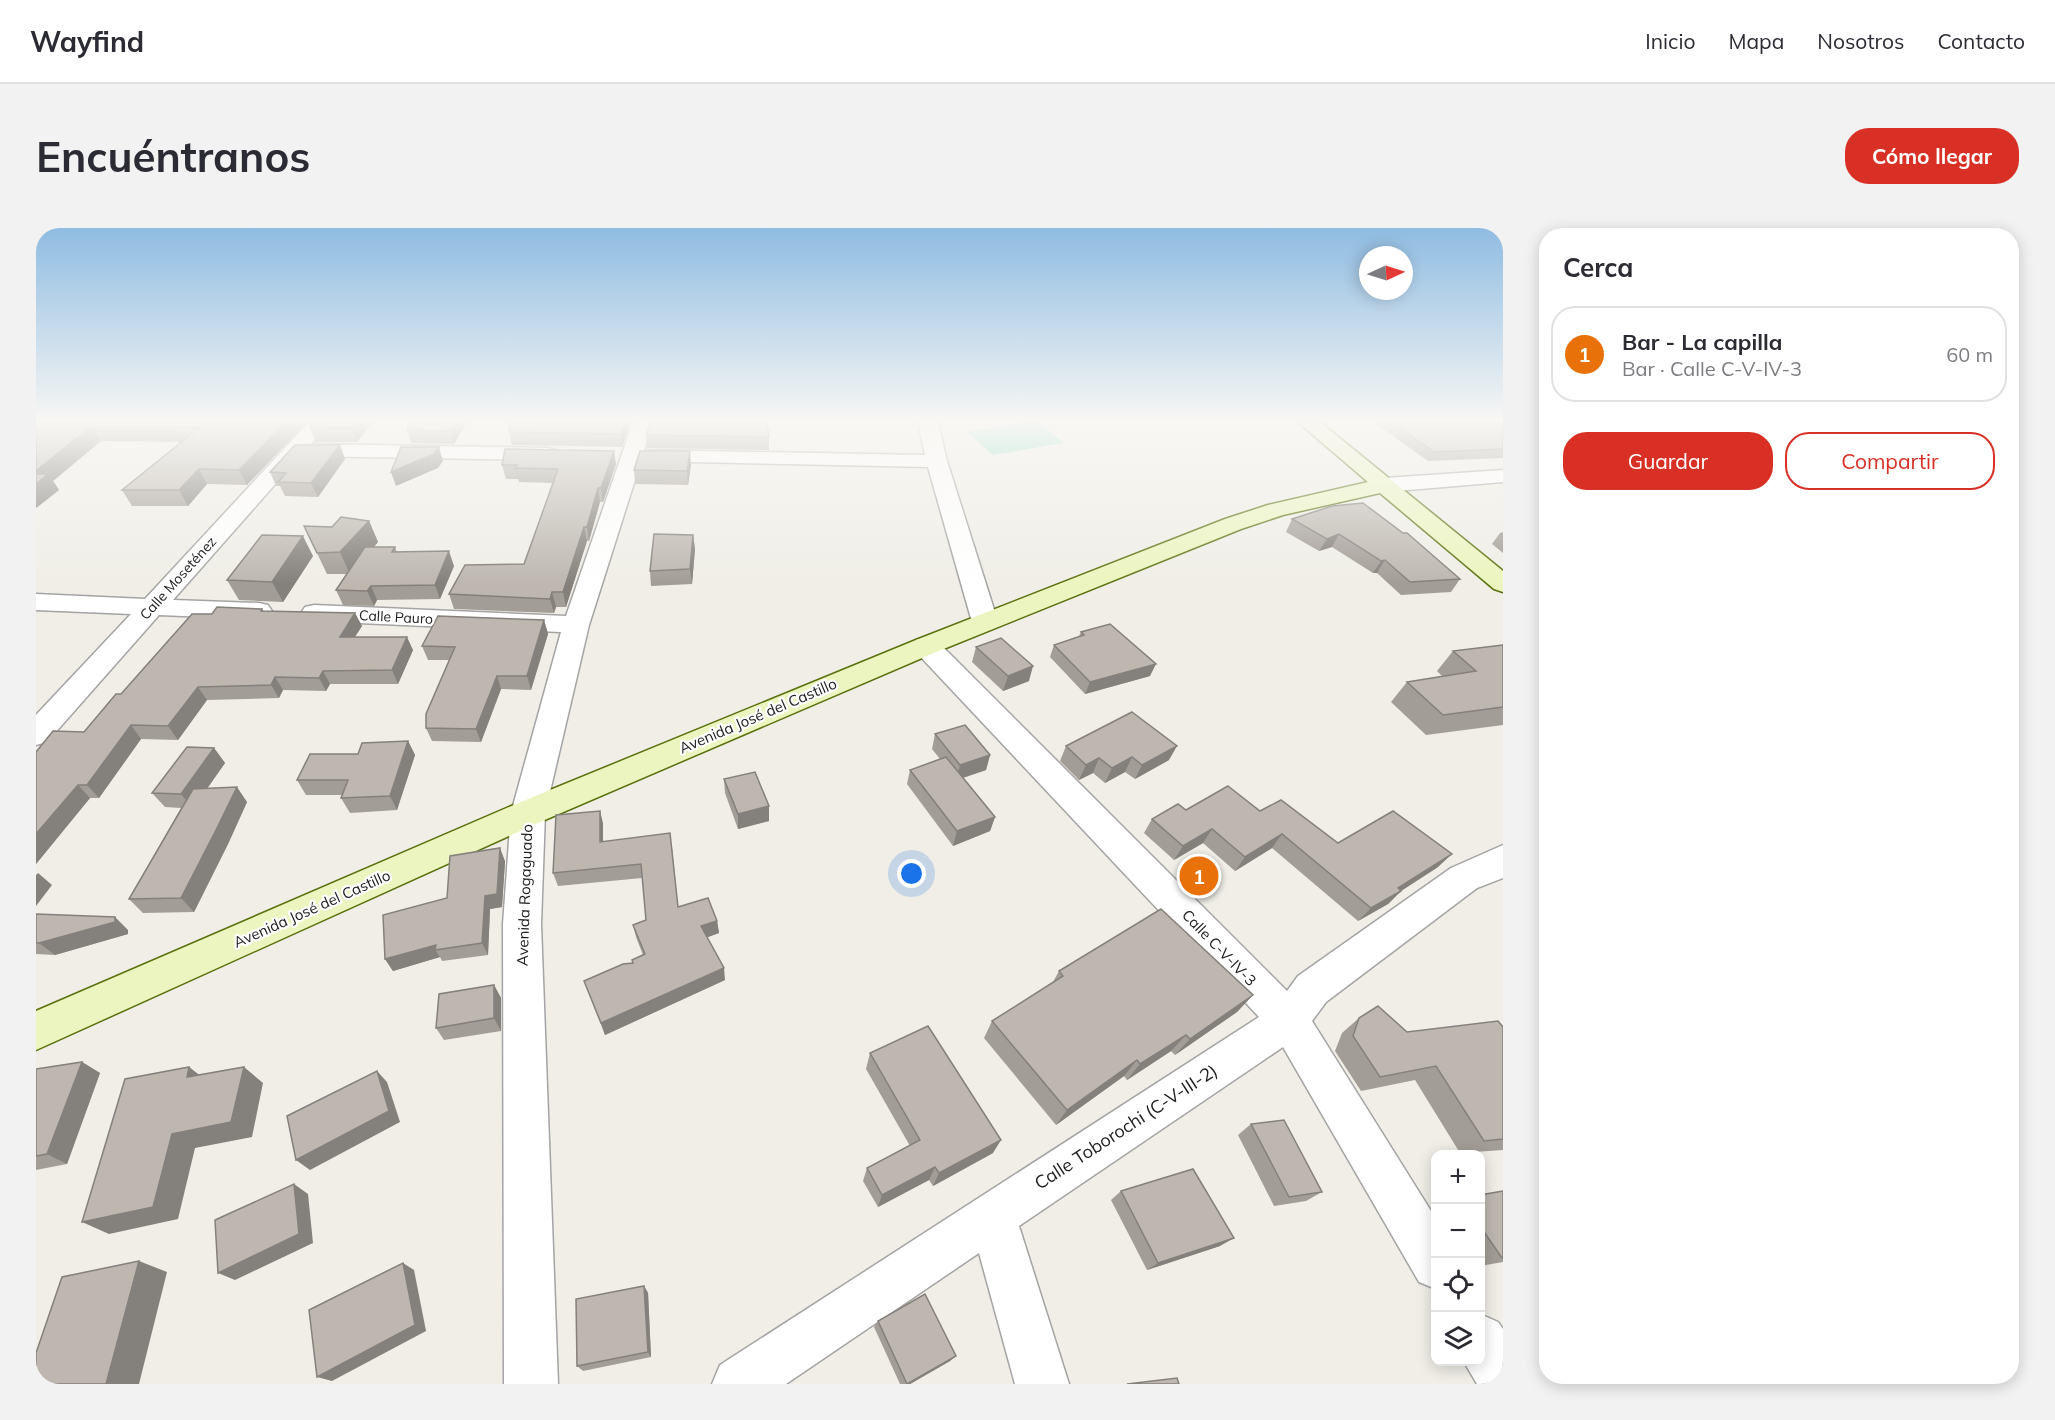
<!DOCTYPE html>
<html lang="es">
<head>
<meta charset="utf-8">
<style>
  :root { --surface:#fff; --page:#f2f2f3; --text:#2b2b33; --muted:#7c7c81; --line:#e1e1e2; --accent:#d93025 }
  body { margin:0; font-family:Mulish,sans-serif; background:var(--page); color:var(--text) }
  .controls { position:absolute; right:18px; bottom:18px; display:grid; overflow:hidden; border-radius:12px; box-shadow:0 3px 15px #0003 }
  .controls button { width:54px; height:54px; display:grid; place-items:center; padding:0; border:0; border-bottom:2px solid var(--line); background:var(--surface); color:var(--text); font:30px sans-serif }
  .compass { position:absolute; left:1323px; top:18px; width:54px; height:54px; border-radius:50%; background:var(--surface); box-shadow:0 3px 15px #0003; rotate:86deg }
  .you { position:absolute; left:876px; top:646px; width:21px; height:21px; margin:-15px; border:4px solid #fff; border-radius:50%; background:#1a73e8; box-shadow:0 0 0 9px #1a73e833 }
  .badge { display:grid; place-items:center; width:39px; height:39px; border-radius:50%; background:var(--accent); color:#fff; font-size:20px; font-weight:700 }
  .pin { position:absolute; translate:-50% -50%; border:3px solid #fff; box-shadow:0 2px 6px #0006 }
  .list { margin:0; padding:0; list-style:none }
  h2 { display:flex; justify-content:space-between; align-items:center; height:78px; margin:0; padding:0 24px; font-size:26px }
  h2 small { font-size:20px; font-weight:400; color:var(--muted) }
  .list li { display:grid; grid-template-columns:39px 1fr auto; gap:18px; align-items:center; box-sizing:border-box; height:96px; margin:0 12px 12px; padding:0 12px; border:2px solid var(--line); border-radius:24px }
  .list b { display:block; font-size:22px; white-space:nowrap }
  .list p { margin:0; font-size:20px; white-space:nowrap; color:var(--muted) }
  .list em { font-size:20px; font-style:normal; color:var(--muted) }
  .actions { display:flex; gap:12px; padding:18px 24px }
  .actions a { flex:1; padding:14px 0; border:2px solid var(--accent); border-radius:24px; text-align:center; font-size:21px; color:var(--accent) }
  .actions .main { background:var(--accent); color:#fff }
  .icon { flex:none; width:33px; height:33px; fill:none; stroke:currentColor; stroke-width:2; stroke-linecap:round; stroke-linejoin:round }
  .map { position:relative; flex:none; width:1467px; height:1156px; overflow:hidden; border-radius:24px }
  header { display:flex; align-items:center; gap:36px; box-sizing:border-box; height:84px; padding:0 30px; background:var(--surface); border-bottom:2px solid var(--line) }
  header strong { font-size:28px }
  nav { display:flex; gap:33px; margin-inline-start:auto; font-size:21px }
  .intro { display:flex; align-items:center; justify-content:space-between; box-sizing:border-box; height:144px; padding:0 36px }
  h1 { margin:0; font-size:42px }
  .button { padding:15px 27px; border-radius:24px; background:var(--accent); color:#fff; font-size:21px; font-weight:700 }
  main { display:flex; gap:36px; padding:0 36px }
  aside { flex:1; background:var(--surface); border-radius:24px; box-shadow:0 3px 15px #0003 }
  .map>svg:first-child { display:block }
  .pitch { fill:#8ad9c5 }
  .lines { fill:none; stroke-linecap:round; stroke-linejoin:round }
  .street-casing { stroke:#a4a4a4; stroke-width:3 }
  .secondary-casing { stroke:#59710d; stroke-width:3 }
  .street { fill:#fff; fill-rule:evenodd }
  .secondary { fill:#ecf5bf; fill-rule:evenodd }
  .wall { fill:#a39d97 }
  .shaded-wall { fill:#84807b }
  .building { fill:#bdb7b0; stroke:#84807b; stroke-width:1.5 }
  .labels { text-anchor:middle; stroke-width:4.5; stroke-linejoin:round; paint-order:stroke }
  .far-street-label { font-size:14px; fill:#202020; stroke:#fff }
  .street-label { font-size:15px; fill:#202020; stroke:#fff }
  .near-street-label { font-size:18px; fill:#202020; stroke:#fff }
</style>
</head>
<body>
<header>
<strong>Wayfind</strong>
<nav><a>Inicio</a><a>Mapa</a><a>Nosotros</a><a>Contacto</a></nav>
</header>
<div class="intro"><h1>Encuéntranos</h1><a class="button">Cómo llegar</a></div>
<main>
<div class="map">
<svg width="1467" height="1156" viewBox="0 0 1467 1156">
  <rect width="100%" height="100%" fill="#f0eee7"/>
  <!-- pitch -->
  <path class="pitch" d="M991 194H1002L1028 215 957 227 931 204Z"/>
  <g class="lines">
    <defs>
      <g id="street">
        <path d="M273 194H294L275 216 512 220 519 222 522 226 519 230 512 232 264 228 137 372 223 375 232 377 236 383 232 389 223 391 123 387 11 514 0 517V487L95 386 0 382V366L109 371Z"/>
        <path d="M597 194H617L608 222 889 227 882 194H902L911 233 962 394 958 400 949 402 940 400 936 394 892 239 605 233 553 397 509 585 505 696 522 1156H468L467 696 475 585 525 404 278 393 269 391 265 385 269 379 278 377 530 388Z"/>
        <path d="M1467 242V254L1349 264 1341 262 1338 257 1341 252 1349 250Z"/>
        <path d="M890 409 900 412 1251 763 1262 748 1415 640 1467 617V650L1441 660 1290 774 1276 793 1400 991V1061L1383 1054 1247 819 983 998 1033 1156H979L943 1025 750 1156H676L684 1137 1223 789 880 424 876 418 880 412Z"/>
        <path d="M1444 1086 1462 1094 1467 1101V1156H1441L1428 1134H1444Z"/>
      </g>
      <path id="secondary" d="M1262 194H1284L1467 343V364L1458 361 1344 265 1247 287 1205 301 900 424 504 594 0 822V783L480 576 880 412 1189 291 1232 277 1332 254Z"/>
    </defs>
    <!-- street casing -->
    <use href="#street" class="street-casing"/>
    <!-- secondary casing -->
    <use href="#secondary" class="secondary-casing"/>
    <!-- street -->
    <use href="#street" class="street"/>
    <!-- secondary -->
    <use href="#secondary" class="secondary"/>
  </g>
  <!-- wall -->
  <g class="wall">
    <path d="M0 194H271L211 257 171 256 152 278H96L86 262 146 214 65 213 17 253 23 262 0 280Z"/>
    <path d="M278 194H336L321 214H280L274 199Z"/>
    <path d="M431 194 418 216 375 215 371 202Z"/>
    <path d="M475 194H595L586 219 476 217 473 204Z"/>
    <path d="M1341 194H1463L1467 197V230L1392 233 1340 196Z"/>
    <path d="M610 207 733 209V222L611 220Z"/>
    <path d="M309 231 282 269 249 268 244 258H240L234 244Z"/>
    <path d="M580 236 567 274H564L553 313H551L530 379H520L518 385 418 381 413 366 488 336 517 255 483 254 482 251H470L466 237Z"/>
    <path d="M655 237 652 257 599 256 598 242Z"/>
    <path d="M1296 278 1424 351 1415 364 1365 367 1341 345H1337L1296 319 1283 323 1250 304 1256 291Z"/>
    <path d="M333 293 342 314 338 319H359L361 324 418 338 404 371 341 372 338 378 307 377 300 362 311 346H291L268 298 296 299Z"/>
    <path d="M1467 304V325L1456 316 1464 305Z"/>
    <path d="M657 307 659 321 656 356 615 358 614 343Z"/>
    <path d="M277 328 247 374 203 372 191 352Z"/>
    <path d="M226 381 228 383 319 385 326 398 319 409 377 422 362 456H294L290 463 247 462 243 470 171 472 142 512 105 511 63 570H54L0 636V524L48 504 85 466 176 386Z"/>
    <path d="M508 392 512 406 495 462 465 461 445 514 396 513 390 500 413 432H392L386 418Z"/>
    <path d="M1045 404 1114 448 1049 466 1014 429 1018 417 1043 408Z"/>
    <path d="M1467 417V497L1390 507 1355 474 1371 454 1406 448 1401 443 1417 423Z"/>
    <path d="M940 419 993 453 967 463 936 434Z"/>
    <path d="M899 506 954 527 950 542 927 550 959 589 954 603 917 618 871 556 874 542 904 531 896 521Z"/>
    <path d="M372 513 379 527 361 582 314 585 305 570 306 567H270L261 552 322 526Z"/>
    <path d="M1030 518 1133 532 1099 551 1089 544 1069 555 1057 545 1043 552 1024 533Z"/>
    <path d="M178 520 189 535 171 560 211 574 192 616 158 684 107 685 93 671 145 580 129 579 116 565Z"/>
    <path d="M688 551 733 593 702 601 689 565Z"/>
    <path d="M1150 582 1224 583 1302 615 1402 639 1365 663 1352 676 1322 693 1236 620 1199 643 1167 615 1138 632 1108 605 1116 591Z"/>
    <path d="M564 583 567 596V614L636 619 642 679 681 693 683 705 671 709 689 752 569 807 548 753 597 735 607 727 600 709 597 697 610 692 606 650 522 658 517 645Z"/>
    <path d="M469 633 466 679 454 681 452 727 406 733 404 729 357 743 349 731 411 670Z"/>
    <path d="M0 686 92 702V706L19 727 0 726Z"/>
    <path d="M1023 743 1217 767 1201 784 1139 827 1135 823 1091 852 1088 848 1020 897 948 810 956 793 1017 754Z"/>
    <path d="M458 757 465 770V803L408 812 400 800Z"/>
    <path d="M1323 790 1371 804 1467 799V922L1424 925 1379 852 1325 863 1299 823 1306 805Z"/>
    <path d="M834 825 957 925 897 958 893 952 842 979 827 953 831 940 874 918 830 841Z"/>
    <path d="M46 834 64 845 31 936 0 942V841Z"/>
    <path d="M1215 896 1286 964 1270 973 1238 978 1202 907Z"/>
    <path d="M1085 963 1184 1018 1111 1042 1075 972Z"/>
    <path d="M1467 963V1034L1444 1038V967Z"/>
    <path d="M608 1058 612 1065 615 1129 547 1143 541 1138Z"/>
    <path d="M842 1093 914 1133 874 1156H864L838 1099Z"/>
  </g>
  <!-- shaded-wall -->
  <g class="shaded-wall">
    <path d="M250 194H271L211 257 203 242Z"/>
    <path d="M320 194H336L321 214 316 200Z"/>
    <path d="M419 194H431L418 216 414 203Z"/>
    <path d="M589 194H595L586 219 585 206Z"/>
    <path d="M56 198 65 213 17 253 23 262 0 280V243Z"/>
    <path d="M304 217 309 231 282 269 275 255Z"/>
    <path d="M403 219 407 233 402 240 360 258 355 244Z"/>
    <path d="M578 223 580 236 567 274 565 260Z"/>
    <path d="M654 223 655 237 652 257 651 243Z"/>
    <path d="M163 241 171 256 152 278 143 262Z"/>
    <path d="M562 260 564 274 553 313 551 299Z"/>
    <path d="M333 293 342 314 314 346 304 324Z"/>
    <path d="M548 299 551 313 530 379 527 364Z"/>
    <path d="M1303 306 1296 319 1283 323 1291 311Z"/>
    <path d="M657 307 659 321 656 356 654 341Z"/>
    <path d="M267 308 277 328 247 374 236 354Z"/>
    <path d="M413 323 418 338 404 371 399 357Z"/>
    <path d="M1349 332 1341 345H1337L1345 333Z"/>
    <path d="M335 358 341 372 338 378 331 363Z"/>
    <path d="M516 364 520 379 518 385 514 371Z"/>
    <path d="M319 385 326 398 310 422 304 409Z"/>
    <path d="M508 392 512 406 495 462 491 448Z"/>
    <path d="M371 409 377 422 362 456 356 442Z"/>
    <path d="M1120 436 1114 448 1049 466 1054 454Z"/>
    <path d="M997 438 993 453 967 463 972 448Z"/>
    <path d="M287 443 294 456 290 463 283 450Z"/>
    <path d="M461 448 465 461 445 514 440 501Z"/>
    <path d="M239 449 247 462 243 470 235 457Z"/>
    <path d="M162 459 171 472 142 512 132 498Z"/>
    <path d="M95 497 105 511 63 570 51 557Z"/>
    <path d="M372 513 379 527 361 582 354 568Z"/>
    <path d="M1141 518 1133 532 1099 551 1106 537Z"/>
    <path d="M178 520 189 535 157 581 145 566Z"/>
    <path d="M954 527 950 542 920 552 924 537Z"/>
    <path d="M1096 529 1089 544 1069 555 1076 540Z"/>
    <path d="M1063 530 1057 545 1043 552 1050 537Z"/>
    <path d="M42 557 54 570 0 636V606Z"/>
    <path d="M201 559 211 574 192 616 158 684 145 670Z"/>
    <path d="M733 578V593L702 601V586Z"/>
    <path d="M564 583 567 596V628L564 614Z"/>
    <path d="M959 589 954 603 917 618 921 603Z"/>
    <path d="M1176 601 1167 615 1138 632 1147 618Z"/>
    <path d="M1246 606 1236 620 1199 643 1209 629Z"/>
    <path d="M464 620 469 633 466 679 454 681 452 727 446 715 449 668Z"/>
    <path d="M1416 626 1402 639 1365 663 1352 676 1322 693 1335 680 1362 660Z"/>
    <path d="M2 645 16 657 0 678V647Z"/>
    <path d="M79 689 92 702V706L19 727 3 715Z"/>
    <path d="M681 693 683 705 667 711 665 698Z"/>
    <path d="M400 717 399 722 404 729 357 743 349 731Z"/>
    <path d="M688 740 689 752 569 807 565 795Z"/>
    <path d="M458 757 465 770V803L458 790Z"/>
    <path d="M1217 767 1201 784 1139 827 1154 811Z"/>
    <path d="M1150 807 1135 823 1091 852 1104 836Z"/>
    <path d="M1101 832 1088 848 1020 897 1031 882Z"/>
    <path d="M46 834 64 845 31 936 11 926Z"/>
    <path d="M153 839 174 855 151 849Z"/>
    <path d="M208 839 227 855 216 909 159 920 142 991 73 1006 46 994 136 906Z"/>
    <path d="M341 843 351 854 364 894 274 942 260 932Z"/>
    <path d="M965 912 957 925 897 958 903 945Z"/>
    <path d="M899 939 893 952 842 979 846 967Z"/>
    <path d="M258 956 272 966 277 1015 199 1052 182 1045Z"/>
    <path d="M1198 1010 1184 1018 1111 1042 1122 1035Z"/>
    <path d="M103 1033 131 1044 103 1156H70Z"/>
    <path d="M367 1035 378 1042 390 1103 296 1153 281 1149Z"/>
    <path d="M608 1058 612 1065 615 1129 612 1124Z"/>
    <path d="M920 1128 914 1133 874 1156H872Z"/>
  </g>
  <!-- building -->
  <g class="building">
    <path d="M0 194H250L203 242 163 241 143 262H86L164 199 56 198 0 243Z"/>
    <path d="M278 194H320L316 200 274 199Z"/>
    <path d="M374 194H419L414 203 371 202Z"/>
    <path d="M475 194H589L585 206 473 204Z"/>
    <path d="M614 194H731L733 209 610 207Z"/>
    <path d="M1356 194H1463L1467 197V221L1398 224Z"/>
    <path d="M259 217H304L275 255 242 254 250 245 234 244Z"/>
    <path d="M365 219H403L398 226 355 244Z"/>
    <path d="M469 221 578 223 565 260H562L551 299H548L527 364H516L514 371 413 366 429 337 488 336 522 241 479 240 481 237H466Z"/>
    <path d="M604 223H654L651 243 598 242Z"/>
    <path d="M0 246H12L0 256Z"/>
    <path d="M1327 275 1367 305H1371L1424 351 1374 354 1349 332 1345 333 1303 306 1291 311 1256 291 1296 278Z"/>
    <path d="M305 289 333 293 304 324 281 325 268 298 296 299Z"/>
    <path d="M618 306 657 307 654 341 614 343Z"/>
    <path d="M226 307 267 308 236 354 191 352Z"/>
    <path d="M329 319H359L356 324 413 323 399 357 335 358 331 363 300 362Z"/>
    <path d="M181 379 226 381 225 383 319 385 304 409H371L356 442 287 443 283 450 239 449 235 457 162 459 132 498 95 497 51 557H42L0 606V524L17 503 48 504 80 466H85L156 386H176Z"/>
    <path d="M402 388 508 392 491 448H461L440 501 390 500V486L419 419 386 418Z"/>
    <path d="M1074 396 1120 436 1054 454 1018 417 1048 407 1045 404Z"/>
    <path d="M965 410 997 438 972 448 940 419Z"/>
    <path d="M1467 417V479L1407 487 1371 454 1440 443 1417 423Z"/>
    <path d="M1096 484 1141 518 1106 537 1096 529 1076 540 1063 530 1050 537 1030 518Z"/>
    <path d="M929 497 954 527 924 537 899 506Z"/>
    <path d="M372 513 354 568 305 570 312 552H261L274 526H322L326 515Z"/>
    <path d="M151 519 178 520 145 566 116 565Z"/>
    <path d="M910 529 959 589 921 603 874 542Z"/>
    <path d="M719 544 733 578 702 586 688 551Z"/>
    <path d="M1192 558 1224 583 1245 572 1302 615 1357 583 1416 626 1362 660 1365 663 1335 680 1246 606 1209 629 1176 601 1147 618 1116 591 1142 576 1150 582Z"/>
    <path d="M201 559 180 602 145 670 93 671 157 561Z"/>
    <path d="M564 583V614L634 605 642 679 672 670 681 693 665 698 688 740 565 795 548 753 587 736 597 735 596 732 609 726 597 697 610 692 605 636 517 645 520 587Z"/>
    <path d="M464 620 461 666 449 668 446 715 399 722 400 717 349 731 347 687 411 670 414 628Z"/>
    <path d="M1125 681 1217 767 1154 811 1150 807 1104 836 1101 832 1031 882 956 793 1027 748 1023 743Z"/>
    <path d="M0 686 79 689V694L3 715H0Z"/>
    <path d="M458 757V790L400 800 403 766Z"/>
    <path d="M1342 778 1371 804 1462 793 1467 799V911L1448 913 1400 838 1344 849 1317 808 1323 790Z"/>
    <path d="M892 798 965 912 903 945 899 939 846 967 831 940 884 912 834 825Z"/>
    <path d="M46 834 11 926 0 928V841Z"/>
    <path d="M153 839 151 849 208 839 195 894 136 906 117 979 46 994 89 851Z"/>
    <path d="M341 843 353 883 260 932 251 888Z"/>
    <path d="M1248 892 1286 964 1253 969 1215 896Z"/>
    <path d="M1157 941 1198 1010 1122 1035 1085 963Z"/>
    <path d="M258 956 263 1006 182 1045 179 992Z"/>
    <path d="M1467 963V1030H1466L1444 998V967Z"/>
    <path d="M103 1033 70 1156H0V1125L26 1049Z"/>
    <path d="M367 1035 379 1097 281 1149 273 1082Z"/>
    <path d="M608 1058 612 1124 541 1138 540 1071Z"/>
    <path d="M889 1066 920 1128 871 1156 842 1093Z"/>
    <path d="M1141 1150 1143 1156H1091Z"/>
  </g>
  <!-- sky -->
  <linearGradient id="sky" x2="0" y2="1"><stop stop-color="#8fbce2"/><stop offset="0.54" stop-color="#f8f7f4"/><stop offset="1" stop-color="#f8f7f4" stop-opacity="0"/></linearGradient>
  <rect width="1467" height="356" fill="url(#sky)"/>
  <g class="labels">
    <!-- far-street labels -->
    <g class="far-street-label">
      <text transform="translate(142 350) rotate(-48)" y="5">Calle Moseténez</text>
      <text transform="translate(360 389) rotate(3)" y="5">Calle Pauro</text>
    </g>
    <!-- street labels -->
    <g class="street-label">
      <text transform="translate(722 488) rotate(-23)" y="5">Avenida José del Castillo</text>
      <text transform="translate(489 667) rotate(-88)" y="5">Avenida Rogaguado</text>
      <text transform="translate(276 681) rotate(-24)" y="5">Avenida José del Castillo</text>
      <text transform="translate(1183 720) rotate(46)" y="5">Calle C-V-IV-3</text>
    </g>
    <!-- near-street labels -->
    <g class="near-street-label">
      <text transform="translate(1090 899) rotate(-33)" y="6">Calle Toborochi (C-V-III-2)</text>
    </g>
  </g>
</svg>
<div class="controls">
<button>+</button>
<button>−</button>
<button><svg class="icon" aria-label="locate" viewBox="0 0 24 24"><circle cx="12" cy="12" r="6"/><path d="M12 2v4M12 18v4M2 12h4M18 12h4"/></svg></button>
<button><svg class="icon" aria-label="layers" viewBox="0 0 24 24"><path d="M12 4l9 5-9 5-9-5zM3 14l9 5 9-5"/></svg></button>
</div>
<svg class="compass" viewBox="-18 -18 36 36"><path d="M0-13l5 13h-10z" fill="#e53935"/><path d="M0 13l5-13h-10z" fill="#7c7c81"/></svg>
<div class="you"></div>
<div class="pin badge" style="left:1163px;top:648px;background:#e8710a">1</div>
</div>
<aside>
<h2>Cerca<small></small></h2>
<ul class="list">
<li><span class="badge" style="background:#e8710a">1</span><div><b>Bar - La capilla</b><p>Bar · Calle C-V-IV-3</p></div><em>60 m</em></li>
</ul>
<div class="actions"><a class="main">Guardar</a><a>Compartir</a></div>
</aside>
</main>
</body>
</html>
